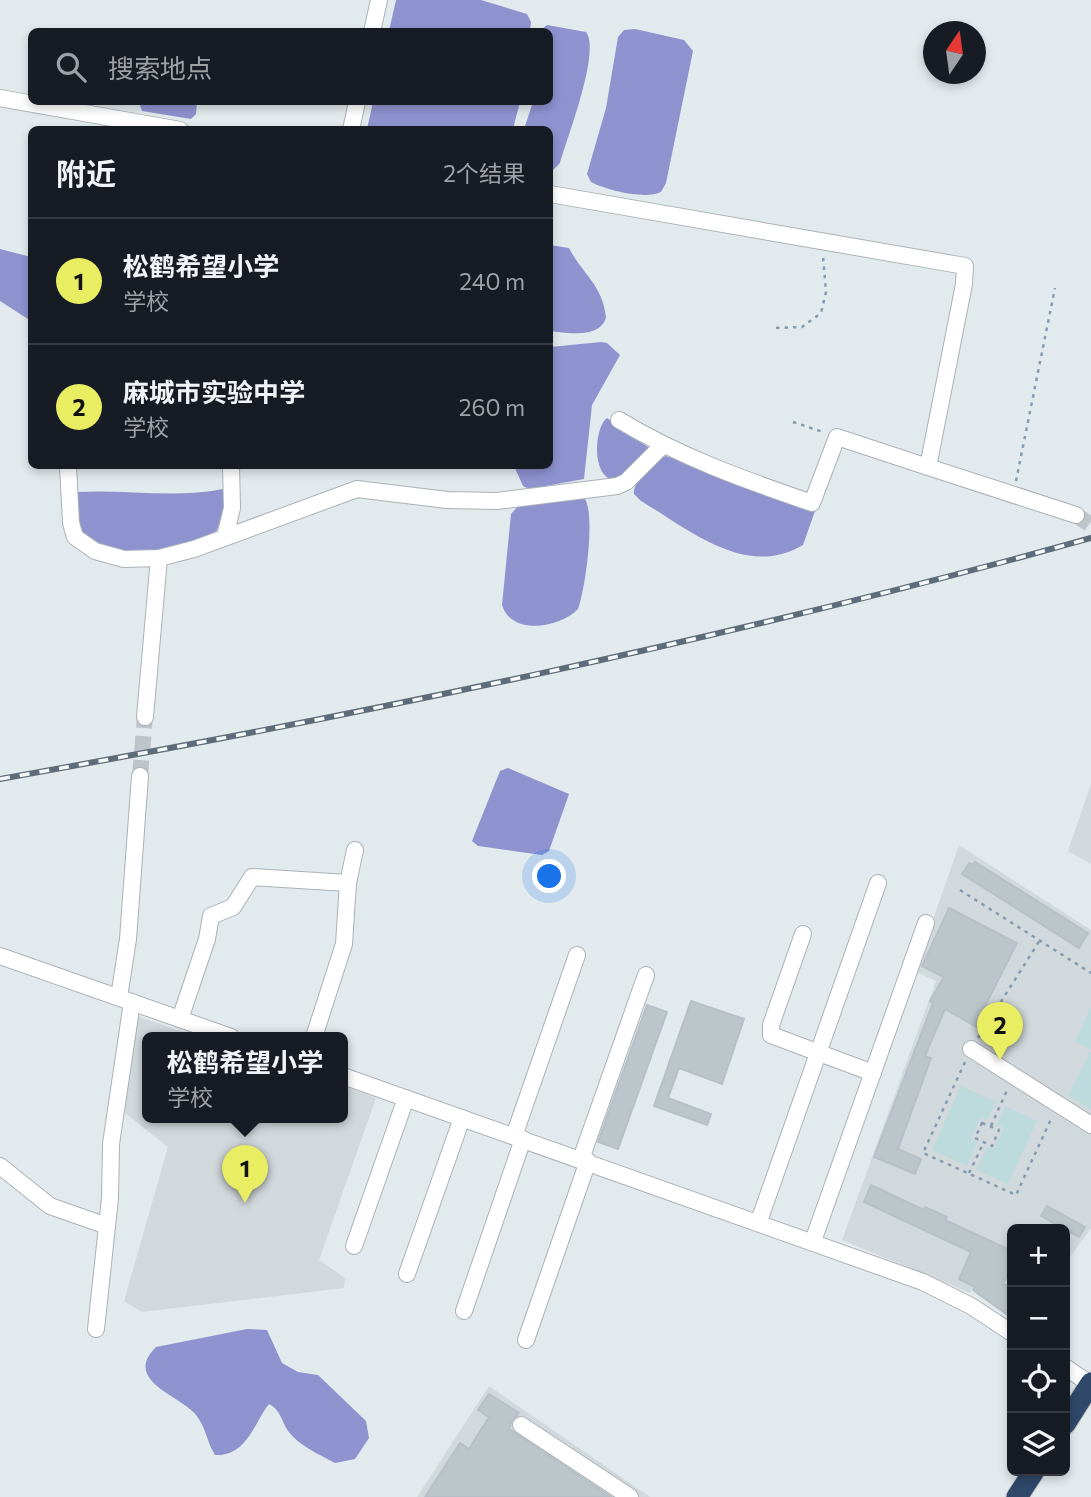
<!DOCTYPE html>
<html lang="zh">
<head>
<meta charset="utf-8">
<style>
  :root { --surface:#171b24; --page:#20242c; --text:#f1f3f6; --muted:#9ea1a6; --line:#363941; --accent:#e8ed61 }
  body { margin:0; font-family:Commissioner,"Noto Sans SC",sans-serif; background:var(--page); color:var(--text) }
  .controls { position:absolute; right:21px; bottom:21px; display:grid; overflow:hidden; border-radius:10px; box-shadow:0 4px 10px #0003 }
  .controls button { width:63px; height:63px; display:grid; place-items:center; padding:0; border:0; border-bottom:2px solid var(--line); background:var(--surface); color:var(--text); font:35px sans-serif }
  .compass { position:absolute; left:923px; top:21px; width:63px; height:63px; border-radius:50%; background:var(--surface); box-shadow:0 4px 10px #0003; rotate:13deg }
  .you { position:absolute; left:550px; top:877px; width:24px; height:24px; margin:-18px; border:5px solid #fff; border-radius:50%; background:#1a73e8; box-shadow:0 0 0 10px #1a73e833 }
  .badge { display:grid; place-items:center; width:46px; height:46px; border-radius:50%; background:var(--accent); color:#111; font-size:23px; font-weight:700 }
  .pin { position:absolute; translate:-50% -58px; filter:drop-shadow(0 2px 4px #0008) }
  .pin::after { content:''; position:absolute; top:37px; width:24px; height:21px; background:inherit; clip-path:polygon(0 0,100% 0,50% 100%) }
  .popup { position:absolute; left:142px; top:1032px; width:206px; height:91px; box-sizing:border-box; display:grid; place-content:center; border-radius:10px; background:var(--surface); filter:drop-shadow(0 2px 5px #0005); font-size:23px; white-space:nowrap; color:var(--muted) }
  .popup b { font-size:26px; color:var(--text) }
  .popup::after { content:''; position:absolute; left:50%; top:100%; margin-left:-14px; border:14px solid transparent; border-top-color:var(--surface) }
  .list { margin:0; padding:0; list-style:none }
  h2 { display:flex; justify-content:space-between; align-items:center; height:91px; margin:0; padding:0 28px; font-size:30px }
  h2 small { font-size:23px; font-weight:400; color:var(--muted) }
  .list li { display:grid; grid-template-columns:46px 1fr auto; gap:21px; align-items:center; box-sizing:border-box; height:126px; padding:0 28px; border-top:2px solid var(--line) }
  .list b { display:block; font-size:26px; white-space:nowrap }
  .list p { margin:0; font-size:23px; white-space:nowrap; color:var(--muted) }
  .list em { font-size:23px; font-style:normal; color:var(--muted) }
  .icon { flex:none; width:38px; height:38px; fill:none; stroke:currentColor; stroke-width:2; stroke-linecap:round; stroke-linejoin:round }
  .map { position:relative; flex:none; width:1091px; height:1497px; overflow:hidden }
  .search { position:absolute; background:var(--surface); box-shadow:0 4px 10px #0003; left:28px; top:28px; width:525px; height:77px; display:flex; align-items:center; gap:18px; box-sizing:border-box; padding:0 24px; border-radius:10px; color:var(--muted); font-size:26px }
  .panel { position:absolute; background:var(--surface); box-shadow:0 4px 10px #0003; left:28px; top:126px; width:525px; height:343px; border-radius:10px }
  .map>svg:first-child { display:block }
  .built { fill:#d2d9dc }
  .green { fill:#bddbdd }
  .water { fill:#8e92cf }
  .building { fill:#bcc5ca; stroke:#b6c0c6; stroke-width:2 }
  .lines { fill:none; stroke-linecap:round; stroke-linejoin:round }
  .minor-tunnel { stroke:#bdc5ca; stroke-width:16; stroke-dasharray:16 8; stroke-linecap:butt }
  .minor-casing { stroke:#aab2b8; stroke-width:18 }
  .highway-casing { stroke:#c2c5c9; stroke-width:23 }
  .path { stroke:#859baf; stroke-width:2.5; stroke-dasharray:3.5 5; stroke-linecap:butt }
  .minor { stroke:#fff; stroke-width:16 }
  .highway { stroke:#304869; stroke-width:21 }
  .rail-casing { stroke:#5e6b79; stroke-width:6 }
  .rail { stroke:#f4f8f9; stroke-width:3.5; stroke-dasharray:10; stroke-linecap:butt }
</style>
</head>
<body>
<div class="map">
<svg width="1091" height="1497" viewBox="0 0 1091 1497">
  <rect width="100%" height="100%" fill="#e3eaed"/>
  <!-- built -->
  <g class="built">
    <path d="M1091 784V864L1068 851Z"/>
    <path d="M959 845 1091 930V1228L1065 1264V1229H1012V1287L1008 1284 1004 1289 981 1273 970 1293 842 1240 936 981 915 971Z"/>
    <path d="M134 1015 198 1037H147V1117H343V1086L376 1098 319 1260 345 1278 344 1288 142 1312 124 1301 168 1147 120 1109Z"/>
    <path d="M489 1386 650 1497H417Z"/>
  </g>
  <!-- green -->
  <g class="green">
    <path d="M1091 1007V1109L1068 1096 1091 1050 1075 1042Z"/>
    <path d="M961 1086 996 1102 987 1120 980 1118 971 1139 977 1142 967 1166 932 1150Z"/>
    <path d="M1005 1106 1037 1121 1008 1184 976 1170 987 1147 994 1149 1004 1128 997 1125Z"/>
  </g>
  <!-- water -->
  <g class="water">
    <path d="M396 0H481L527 14 531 22 530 31H389Z"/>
    <path d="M547 25 586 32C601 51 567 138 560 163L550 173V130L524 129 533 102H550V32L540 31Z"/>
    <path d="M635 29 684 40 693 51 666 183 661 192C646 200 606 190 591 182L587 174 606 108 618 37 624 30Z"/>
    <path d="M139 102H197L196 114 191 119 142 111Z"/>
    <path d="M373 102H520L513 129H367Z"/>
    <path d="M550 245 569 248C583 275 602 284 606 317 601 339 566 333 550 331Z"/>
    <path d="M0 249 31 257V321L0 301Z"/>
    <path d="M601 342 607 343 620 355 592 405 584 479 529 489 523 486 514 466H550V347Z"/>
    <path d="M607 418 652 450C645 458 638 469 629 474 592 499 591 430 607 418Z"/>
    <path d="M666 456 815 511 803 545C746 579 690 530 641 501L634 494C633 481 653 458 666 456Z"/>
    <path d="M223 489 229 491V495L217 530C195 554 106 561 84 535 75 524 78 506 77 492 126 489 174 499 223 489Z"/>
    <path d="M583 496C597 510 585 590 578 609 561 627 512 637 502 605L511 514 519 505Z"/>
    <path d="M508 768 569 794 549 851 542 855 478 846 472 841 500 771Z"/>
    <path d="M247 1329 267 1330 282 1363 298 1372 318 1375 366 1421 369 1438 355 1459 335 1463C319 1454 299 1446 288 1431 282 1422 280 1409 269 1404 255 1421 247 1457 215 1455 207 1443 206 1427 196 1415 180 1395 122 1381 156 1347Z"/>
  </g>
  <!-- building -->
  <g class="building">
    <path d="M975 862 1088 933 1079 948 962 874 969 863 973 865Z"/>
    <path d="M949 908 1017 943 984 1008 990 1011 980 1029 945 1009 925 1056 931 1058 898 1149 921 1159 915 1174 874 1157 933 1003 930 1001 944 977 922 966Z"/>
    <path d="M691 1001 744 1019 722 1084 679 1068 668 1098 711 1114 707 1125 654 1106Z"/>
    <path d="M647 1005 667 1012 618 1149 598 1142Z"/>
    <path d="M871 1185 924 1210 925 1207 947 1217 945 1220 1012 1251V1268L1003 1283 1012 1290V1318L973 1290 975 1287 959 1279 971 1252 864 1202Z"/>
    <path d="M1047 1206 1085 1227 1079 1237 1041 1216Z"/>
    <path d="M489 1394 519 1413 512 1420 509 1429 611 1497H425L460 1443 469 1449 489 1417 478 1410Z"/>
  </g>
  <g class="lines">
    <!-- minor-tunnel -->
    <g class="minor-tunnel">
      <path d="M1076 515 1091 525"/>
      <path d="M140 776 145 717"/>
    </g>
    <defs>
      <g id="minor">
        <path d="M372 32 379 0"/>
        <path d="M0 98 180 130"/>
        <path d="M351 130 357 102"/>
        <path d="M550 194 965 266 964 284 928 467 1076 515"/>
        <path d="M619 420C680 457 745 480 812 503L837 437 928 467"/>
        <path d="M68 466 71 523 75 537 95 551 124 559 159 558 194 549 357 489 447 500 497 501 617 486 626 482 662 446"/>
        <path d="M225 537 232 508 231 466"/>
        <path d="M145 717 159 558"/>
        <path d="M803 934 771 1025V1035L873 1073"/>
        <path d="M0 956 231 1037"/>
        <path d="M119 997 128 939 140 776"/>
        <path d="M180 1019 207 939 211 916 233 907 252 877 348 883"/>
        <path d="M314 1037 344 944 348 883 355 850"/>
        <path d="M971 1049 1091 1125"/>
        <path d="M343 1076 923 1282 971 1306 1012 1333"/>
        <path d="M514 1136 577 955"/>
        <path d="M581 1159 646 975"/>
        <path d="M0 1166 50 1206 107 1226"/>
        <path d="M759 1221 878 883"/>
        <path d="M813 1241 926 923"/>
        <path d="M354 1246 406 1098"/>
        <path d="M407 1274 462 1118"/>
        <path d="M464 1311 523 1139"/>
        <path d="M96 1329 110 1198 111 1144 132 1002"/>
        <path d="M526 1340 588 1161"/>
        <path d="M1065 1367 1090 1384"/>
        <path d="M521 1425 630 1497"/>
      </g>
      <g id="highway">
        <path d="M1065 1424 1091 1383"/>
        <path d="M1017 1497 1034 1471"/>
      </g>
    </defs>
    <!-- minor casing -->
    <use href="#minor" class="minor-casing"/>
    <!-- highway casing -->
    <use href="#highway" class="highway-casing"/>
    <!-- path -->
    <g class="path">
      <path d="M776 328 802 327 821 313 826 292 823 256"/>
      <path d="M793 422 823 432"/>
      <path d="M1016 481 1055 288"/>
      <path d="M960 890 1091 973"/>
      <path d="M978 1038 1040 940"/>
      <path d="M965 1062 923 1153 1016 1195 1052 1117"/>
      <path d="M982 1123 999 1130 992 1146 975 1138Z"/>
      <path d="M991 1126 1008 1088"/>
      <path d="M969 1173 984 1142"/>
    </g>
    <!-- minor -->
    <use href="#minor" class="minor"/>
    <!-- highway -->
    <use href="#highway" class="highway"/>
    <defs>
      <path id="rail" d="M0 779C367 714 732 638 1091 538"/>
    </defs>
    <!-- rail casing -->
    <use href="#rail" class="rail-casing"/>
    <!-- rail -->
    <use href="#rail" class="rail"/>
  </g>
</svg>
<div class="controls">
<button>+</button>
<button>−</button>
<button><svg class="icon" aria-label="locate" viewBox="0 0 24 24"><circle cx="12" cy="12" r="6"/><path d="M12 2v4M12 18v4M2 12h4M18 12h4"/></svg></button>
<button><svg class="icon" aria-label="layers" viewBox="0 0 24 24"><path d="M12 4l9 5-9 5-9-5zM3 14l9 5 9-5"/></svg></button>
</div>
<svg class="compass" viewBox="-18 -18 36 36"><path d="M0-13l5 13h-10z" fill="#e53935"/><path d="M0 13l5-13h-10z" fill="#9ea1a6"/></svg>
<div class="you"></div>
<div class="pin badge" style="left:245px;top:1203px">1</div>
<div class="popup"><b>松鹤希望小学</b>学校</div>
<div class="pin badge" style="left:1000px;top:1060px">2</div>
<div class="search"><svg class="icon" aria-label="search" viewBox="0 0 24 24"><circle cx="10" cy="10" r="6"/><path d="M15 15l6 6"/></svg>搜索地点</div>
<section class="panel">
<h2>附近<small>2个结果</small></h2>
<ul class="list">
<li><span class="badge">1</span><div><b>松鹤希望小学</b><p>学校</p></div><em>240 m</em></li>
<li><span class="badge">2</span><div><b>麻城市实验中学</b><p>学校</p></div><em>260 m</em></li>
</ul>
</section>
</div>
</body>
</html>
